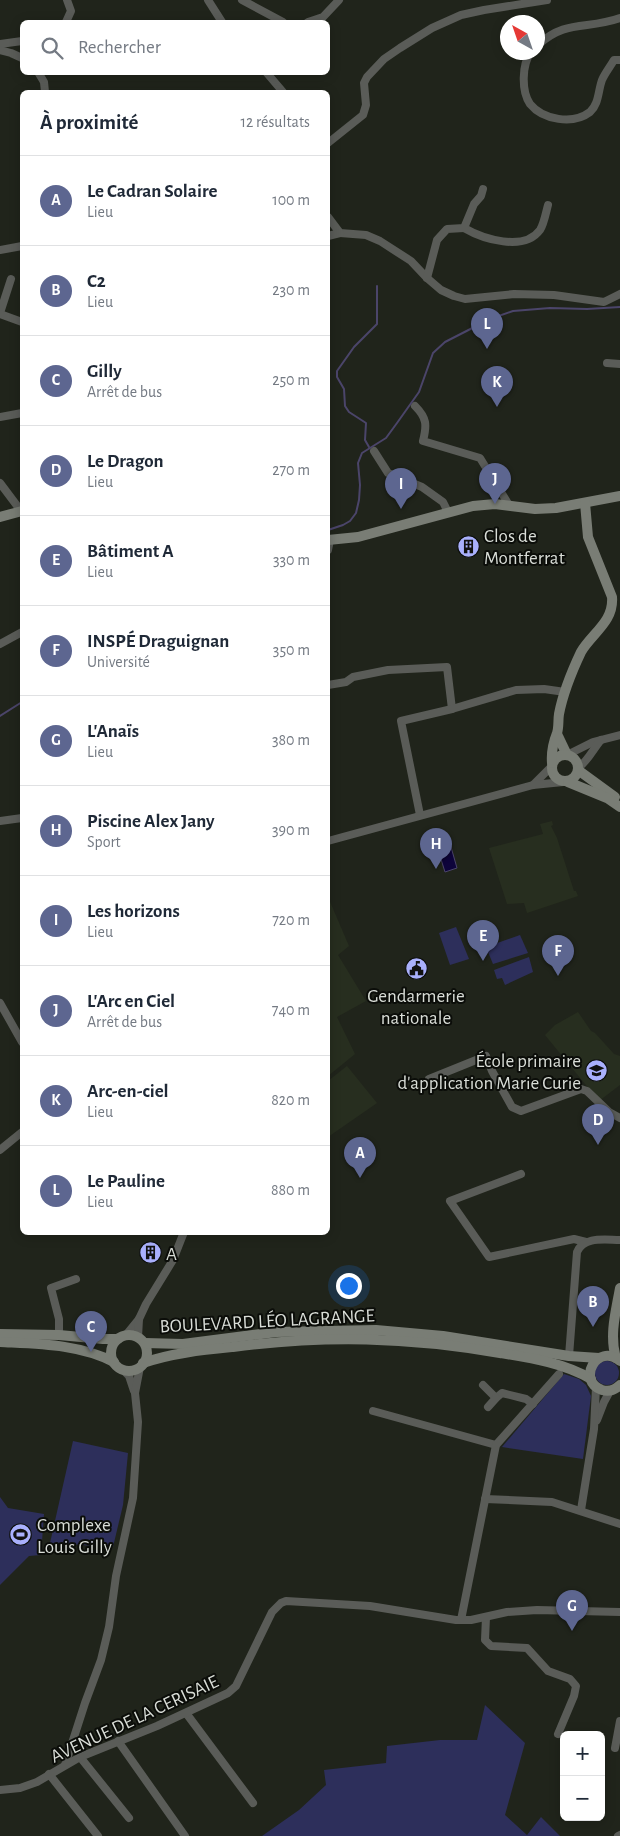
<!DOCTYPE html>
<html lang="fr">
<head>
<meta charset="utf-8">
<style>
  :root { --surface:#fff; --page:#f6f6f7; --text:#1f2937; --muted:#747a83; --line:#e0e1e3; --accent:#5d6690 }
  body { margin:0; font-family:"Alegreya Sans",sans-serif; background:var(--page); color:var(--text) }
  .controls { position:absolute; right:15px; bottom:15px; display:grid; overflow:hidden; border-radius:8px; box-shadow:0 2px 12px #0003 }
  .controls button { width:45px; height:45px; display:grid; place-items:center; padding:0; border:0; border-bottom:1px solid var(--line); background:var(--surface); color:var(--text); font:25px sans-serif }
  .compass { position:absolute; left:500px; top:15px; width:45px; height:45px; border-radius:50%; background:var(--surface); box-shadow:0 2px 12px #0003; rotate:320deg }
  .you { position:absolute; left:348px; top:1285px; width:18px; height:18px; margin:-12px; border:4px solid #fff; border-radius:50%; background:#1a73e8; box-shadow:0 0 0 8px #1a73e833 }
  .badge { display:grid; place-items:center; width:32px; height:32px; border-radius:50%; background:var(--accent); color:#fff; font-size:16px; font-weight:700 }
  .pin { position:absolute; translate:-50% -41px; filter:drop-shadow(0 1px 2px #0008) }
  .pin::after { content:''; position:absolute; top:26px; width:18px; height:15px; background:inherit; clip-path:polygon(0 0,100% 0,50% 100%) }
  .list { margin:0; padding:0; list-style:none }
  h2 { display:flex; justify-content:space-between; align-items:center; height:65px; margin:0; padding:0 20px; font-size:21px }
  h2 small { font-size:16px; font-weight:400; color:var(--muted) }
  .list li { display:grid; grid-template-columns:32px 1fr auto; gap:15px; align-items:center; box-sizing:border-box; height:90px; padding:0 20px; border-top:1px solid var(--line) }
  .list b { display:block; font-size:19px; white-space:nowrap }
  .list p { margin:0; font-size:16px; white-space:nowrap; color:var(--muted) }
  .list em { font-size:16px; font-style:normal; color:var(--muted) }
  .icon { flex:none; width:28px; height:28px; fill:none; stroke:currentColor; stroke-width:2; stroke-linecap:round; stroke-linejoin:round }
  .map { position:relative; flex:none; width:620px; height:1836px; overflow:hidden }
  .search { position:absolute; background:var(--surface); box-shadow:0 2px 12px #0003; left:20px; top:20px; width:310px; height:55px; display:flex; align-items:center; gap:12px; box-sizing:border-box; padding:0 18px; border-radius:8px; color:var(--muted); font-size:19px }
  .panel { position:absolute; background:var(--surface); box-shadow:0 2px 12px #0003; left:20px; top:90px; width:310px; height:1145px; border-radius:8px }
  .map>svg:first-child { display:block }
  .built { fill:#272e1f }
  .green { fill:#2d2f5b }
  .water { fill:#0e043b; stroke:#4b456a }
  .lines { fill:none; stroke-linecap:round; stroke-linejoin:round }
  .stream { stroke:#4b456a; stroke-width:2 }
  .street { stroke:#5a5c58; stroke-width:8 }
  .secondary { stroke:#797d75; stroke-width:10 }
  .labels { text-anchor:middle; stroke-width:4; stroke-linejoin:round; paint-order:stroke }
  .poi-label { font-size:19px; fill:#d9ddd7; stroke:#0b0d09; text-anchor:start }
  .street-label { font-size:19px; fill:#d9ddd7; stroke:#0b0d09 }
</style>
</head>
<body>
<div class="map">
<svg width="620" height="1836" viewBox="0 0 620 1836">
  <rect width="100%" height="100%" fill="#20241b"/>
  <!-- built -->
  <g class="built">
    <path d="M552 821 553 825 551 826 557 838 574 891H576L578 896 527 913 524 903 507 904 489 848 543 834 540 824Z"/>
    <path d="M328 897 349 946 338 955 366 1001 337 1017 355 1054 328 1076Z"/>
    <path d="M578 1012 591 1031 595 1033 614 1054 620 1056V1085L599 1101 545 1035 555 1025Z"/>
    <path d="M347 1066 377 1103 328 1137V1081Z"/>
  </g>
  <!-- green -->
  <g class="green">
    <path d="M456 927 469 959 450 965 439 933Z"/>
    <path d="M520 935 528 953 493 964 486 947Z"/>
    <path d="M529 957 533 972 505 985 502 978 497 979 494 970Z"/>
    <circle cx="607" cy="1373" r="12"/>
    <path d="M564 1374 579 1379 586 1385 591 1396 583 1459 502 1447Z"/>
    <path d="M73 1441 128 1453 123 1505 113 1547 50 1543Z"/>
    <path d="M0 1497 8 1508 44 1514 41 1555 29 1556 0 1585Z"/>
    <path d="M485 1705 525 1743 505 1815 527 1835 541 1817 560 1836H262L299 1810 326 1785 324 1770 386 1763 387 1746 440 1740H477Z"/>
  </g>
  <!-- water -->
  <path class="water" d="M447 833 457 868 445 872 434 837Z"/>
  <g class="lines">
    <!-- stream -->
    <g class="stream">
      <path d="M369 447 365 440 366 423 349 412 345 406 344 389 337 377V371L354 347 377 324V286"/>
      <path d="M328 530 343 525 350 521 356 513 359 500 360 485 358 463 362 453 386 438 397 423 419 392 433 353 445 342 490 319 513 311 550 308 587 309 620 307"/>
      <path d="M0 716 22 702"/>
    </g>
    <!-- street -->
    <g class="street">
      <path d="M208 0 222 22"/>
      <path d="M242 0 283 22"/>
      <path d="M66 22 71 11 67 0"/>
      <path d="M308 22 323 17 339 0"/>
      <path d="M0 44 22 41"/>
      <path d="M538 45C566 19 587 30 620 18"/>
      <path d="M0 50 11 53 22 58"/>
      <path d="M531 52C522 64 521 91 530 104 543 120 573 125 590 112 599 104 598 91 602 80 605 73 610 67 614 60H620"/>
      <path d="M38 72 44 82 45 92"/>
      <path d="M266 72 283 92"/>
      <path d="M328 143 363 115 366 105 364 83 367 77 384 59 400 48 432 28 461 15 484 10 547 0"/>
      <path d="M328 217 340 233 366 235 380 241 411 261 427 278 441 290 454 296 465 299 514 294 554 295 604 302 620 294"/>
      <path d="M464 228C483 239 524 252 540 230 544 224 546 212 548 205"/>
      <path d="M328 236 340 233"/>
      <path d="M0 250 22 246"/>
      <path d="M427 278 437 240 447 229 464 228 474 204 481 196 483 189"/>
      <path d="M0 313 11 279"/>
      <path d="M0 314 22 322"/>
      <path d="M607 363 620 364"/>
      <path d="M415 406C427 418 427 425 423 441L480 458 509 505"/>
      <path d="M0 417 22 413"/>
      <path d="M374 451 388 473 422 487 443 502 448 512"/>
      <path d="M0 483 21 511"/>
      <path d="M328 550 330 540"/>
      <path d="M0 644 22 632"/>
      <path d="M328 685 346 682 353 677 388 670 447 667 452 709"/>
      <path d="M567 755 593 742 620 735"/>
      <path d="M578 768C588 761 593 749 601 740"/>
      <path d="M533 785 551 767"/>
      <path d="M420 815 401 721 452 709 516 690 544 689 565 692"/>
      <path d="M0 821 22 818"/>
      <path d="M328 841 533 785 563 782"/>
      <path d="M0 1003 22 1042"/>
      <path d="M429 1079 486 1056 492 1071 512 1107 521 1111 581 1089 587 1091 609 1112 620 1118"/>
      <path d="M0 1150 22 1132"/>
      <path d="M521 1174 450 1201 489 1257 574 1239 586 1242"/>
      <path d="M59 1335V1319L51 1288 76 1279"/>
      <path d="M126 1335 139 1319 146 1304 173 1260 184 1232"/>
      <path d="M138 1337 139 1319"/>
      <path d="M569 1356 577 1252C584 1236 605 1240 620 1240"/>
      <path d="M123 1370 129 1376 134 1391"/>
      <path d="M483 1385 496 1398 502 1393 526 1399 533 1404"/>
      <path d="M488 1407 496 1398"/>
      <path d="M373 1411 496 1445"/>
      <path d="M597 1420 604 1402 610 1391"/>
      <path d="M485 1499 552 1502 620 1524"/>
      <path d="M581 1510 594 1429 596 1387"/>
      <path d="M486 1617 485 1640 491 1646 527 1648 548 1671 570 1679 576 1686 574 1696 558 1734"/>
      <path d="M461 1620 496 1445 559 1374"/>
      <path d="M186 1713 253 1803"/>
      <path d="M118 1741 185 1836"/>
      <path d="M615 1748 620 1721"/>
      <path d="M80 1757 129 1818"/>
      <path d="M65 1765 85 1703 101 1660 109 1627 116 1576 133 1498 138 1422 135 1393 140 1367"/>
      <path d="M49 1774 98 1836"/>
      <path d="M0 1790 20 1788 37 1782 80 1757 157 1726 228 1693 236 1686 272 1612 281 1603 286 1601 370 1606 456 1620H471L507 1612 537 1610 620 1612"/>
      <path d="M618 1836 620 1835"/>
    </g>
    <!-- secondary -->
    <g class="secondary">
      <path d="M0 517 22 511"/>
      <path d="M328 540 358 537 473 506 495 504 535 509 556 508 620 496"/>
      <path d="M557 734 567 755"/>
      <circle cx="565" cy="768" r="13"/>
      <path d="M552 763C551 751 553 743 557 733 559 727 558 720 559 714 563 693 572 671 581 652 592 633 614 622 612 597L588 537 585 503"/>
      <path d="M578 770 615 797"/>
      <path d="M568 782 607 798 620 807"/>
      <path d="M0 1334 59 1335 103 1339H118"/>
      <circle cx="129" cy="1353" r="18"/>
      <path d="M0 1342C39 1344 79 1344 114 1362"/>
      <path d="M145 1343 183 1344 276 1332 376 1330 443 1336 569 1356 599 1358"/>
      <path d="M616 1358C609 1335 616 1311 620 1288"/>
      <path d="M620 1361C597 1342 576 1381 602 1390 609 1392 615 1390 620 1385"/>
      <path d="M143 1363C172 1353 203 1350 233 1347 326 1335 407 1337 500 1353 531 1358 564 1363 591 1379"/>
    </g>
  </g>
  <!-- icons -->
  <defs>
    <symbol id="building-disc" viewBox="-11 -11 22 22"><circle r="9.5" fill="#a9b0fc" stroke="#0b0d09"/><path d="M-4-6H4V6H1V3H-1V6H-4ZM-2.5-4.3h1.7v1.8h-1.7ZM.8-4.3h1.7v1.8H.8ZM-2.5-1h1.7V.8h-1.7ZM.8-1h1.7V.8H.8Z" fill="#111"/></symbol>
    <symbol id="civic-disc" viewBox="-11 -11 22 22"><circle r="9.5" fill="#a9b0fc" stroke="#0b0d09"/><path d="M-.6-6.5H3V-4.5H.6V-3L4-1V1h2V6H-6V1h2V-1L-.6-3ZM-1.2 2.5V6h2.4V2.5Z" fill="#111"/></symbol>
    <symbol id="school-disc" viewBox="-11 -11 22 22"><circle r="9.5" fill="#a9b0fc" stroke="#0b0d09"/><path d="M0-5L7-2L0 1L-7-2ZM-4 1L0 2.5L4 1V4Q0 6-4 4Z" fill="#111"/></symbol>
    <symbol id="stadium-disc" viewBox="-11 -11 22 22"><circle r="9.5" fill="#a9b0fc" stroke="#0b0d09"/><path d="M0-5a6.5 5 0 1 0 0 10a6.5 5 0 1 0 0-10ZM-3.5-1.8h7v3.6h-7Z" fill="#111"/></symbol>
  </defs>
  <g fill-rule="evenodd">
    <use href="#building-disc" x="456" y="534" width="25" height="25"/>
    <use href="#civic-disc" x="404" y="956" width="25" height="25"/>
    <use href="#school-disc" x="584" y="1058" width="25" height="25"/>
    <use href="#building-disc" x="138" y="1240" width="25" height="25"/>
    <use href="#stadium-disc" x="8" y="1522" width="25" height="25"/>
  </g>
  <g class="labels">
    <!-- poi labels -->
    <g class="poi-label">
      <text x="484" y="542">Clos de<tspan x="484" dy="22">Montferrat</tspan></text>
      <text x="416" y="1002" text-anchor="middle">Gendarmerie<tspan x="416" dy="22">nationale</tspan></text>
      <text x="581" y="1067" text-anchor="end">École primaire<tspan x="581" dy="22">d'application Marie Curie</tspan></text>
      <text x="166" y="1260">A</text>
      <text x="37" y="1531">Complexe<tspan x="37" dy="22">Louis Gilly</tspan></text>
    </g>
    <!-- street labels -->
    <g class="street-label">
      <text transform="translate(267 1320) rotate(-3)" y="7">BOULEVARD LÉO LAGRANGE</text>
      <text transform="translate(134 1718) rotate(-25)" y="7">AVENUE DE LA CERISAIE</text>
    </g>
  </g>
</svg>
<div class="controls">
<button>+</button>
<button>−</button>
</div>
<svg class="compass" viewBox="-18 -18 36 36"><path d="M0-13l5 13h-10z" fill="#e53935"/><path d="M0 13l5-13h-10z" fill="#747a83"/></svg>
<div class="you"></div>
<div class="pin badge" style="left:360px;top:1178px">A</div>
<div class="pin badge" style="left:593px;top:1327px">B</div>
<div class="pin badge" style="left:91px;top:1352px">C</div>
<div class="pin badge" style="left:598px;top:1145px">D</div>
<div class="pin badge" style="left:483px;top:961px">E</div>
<div class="pin badge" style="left:558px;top:976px">F</div>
<div class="pin badge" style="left:572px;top:1631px">G</div>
<div class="pin badge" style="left:436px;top:869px">H</div>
<div class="pin badge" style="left:401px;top:509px">I</div>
<div class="pin badge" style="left:495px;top:504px">J</div>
<div class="pin badge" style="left:497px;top:407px">K</div>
<div class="pin badge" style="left:487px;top:349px">L</div>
<div class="search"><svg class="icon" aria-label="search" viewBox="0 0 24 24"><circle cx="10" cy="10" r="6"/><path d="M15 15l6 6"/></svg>Rechercher</div>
<section class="panel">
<h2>À proximité<small>12 résultats</small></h2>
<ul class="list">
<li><span class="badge">A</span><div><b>Le Cadran Solaire</b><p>Lieu</p></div><em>100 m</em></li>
<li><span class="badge">B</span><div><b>C2</b><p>Lieu</p></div><em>230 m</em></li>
<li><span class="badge">C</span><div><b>Gilly</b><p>Arrêt de bus</p></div><em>250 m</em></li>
<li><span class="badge">D</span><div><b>Le Dragon</b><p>Lieu</p></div><em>270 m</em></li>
<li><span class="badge">E</span><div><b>Bâtiment A</b><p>Lieu</p></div><em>330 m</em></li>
<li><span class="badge">F</span><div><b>INSPÉ Draguignan</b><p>Université</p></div><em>350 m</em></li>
<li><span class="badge">G</span><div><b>L'Anaïs</b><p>Lieu</p></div><em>380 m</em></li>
<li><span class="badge">H</span><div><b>Piscine Alex Jany</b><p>Sport</p></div><em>390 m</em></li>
<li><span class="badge">I</span><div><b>Les horizons</b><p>Lieu</p></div><em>720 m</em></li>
<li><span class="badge">J</span><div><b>L'Arc en Ciel</b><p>Arrêt de bus</p></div><em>740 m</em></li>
<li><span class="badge">K</span><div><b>Arc-en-ciel</b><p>Lieu</p></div><em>820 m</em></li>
<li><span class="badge">L</span><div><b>Le Pauline</b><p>Lieu</p></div><em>880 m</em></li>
</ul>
</section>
</div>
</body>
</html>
